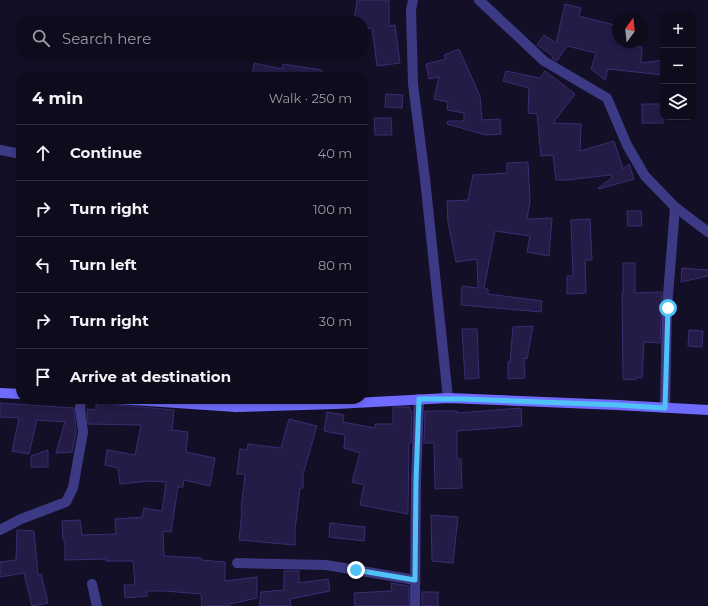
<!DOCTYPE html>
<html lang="en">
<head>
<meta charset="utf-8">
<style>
  :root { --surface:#0e0b1c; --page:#171425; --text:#f1f3f6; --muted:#9b9ba3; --line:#2e2b3b }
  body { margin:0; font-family:Montserrat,sans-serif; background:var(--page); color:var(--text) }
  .controls { position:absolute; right:12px; top:12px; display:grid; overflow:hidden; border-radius:8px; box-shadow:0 2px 6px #0003 }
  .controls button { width:36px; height:36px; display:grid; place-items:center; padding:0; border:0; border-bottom:1px solid var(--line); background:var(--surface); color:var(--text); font:20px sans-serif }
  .compass { position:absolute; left:612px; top:12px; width:36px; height:36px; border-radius:50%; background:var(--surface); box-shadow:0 2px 6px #0003; rotate:15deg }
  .stop { position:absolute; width:12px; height:12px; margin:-9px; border:3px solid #4fc3f7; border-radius:50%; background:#fff }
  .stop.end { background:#4fc3f7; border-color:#fff; box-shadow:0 1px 4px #0008 }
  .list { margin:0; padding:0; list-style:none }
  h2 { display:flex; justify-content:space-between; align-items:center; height:52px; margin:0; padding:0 16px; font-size:17px }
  h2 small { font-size:13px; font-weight:400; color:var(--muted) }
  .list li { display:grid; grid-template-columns:26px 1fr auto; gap:12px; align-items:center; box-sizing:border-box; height:56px; padding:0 16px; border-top:1px solid var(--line) }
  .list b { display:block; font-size:15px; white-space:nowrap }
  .list em { font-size:13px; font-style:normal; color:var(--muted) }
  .icon { flex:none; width:22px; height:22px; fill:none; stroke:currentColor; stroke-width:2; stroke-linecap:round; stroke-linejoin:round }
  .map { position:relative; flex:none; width:708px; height:606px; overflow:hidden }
  .search { position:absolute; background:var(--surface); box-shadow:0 2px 6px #0003; left:16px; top:16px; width:352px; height:44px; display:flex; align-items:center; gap:10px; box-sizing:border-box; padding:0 14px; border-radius:16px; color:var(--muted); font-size:15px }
  .panel { position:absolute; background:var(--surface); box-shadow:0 2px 6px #0003; left:16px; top:72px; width:352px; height:332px; border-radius:16px }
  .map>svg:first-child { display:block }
  .building { fill:#241b47; stroke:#3b2d73 }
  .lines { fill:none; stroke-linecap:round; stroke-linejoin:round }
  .street { stroke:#3d3a85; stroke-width:10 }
  .secondary { stroke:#6f6bff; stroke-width:10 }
  .route { stroke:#4fc3f7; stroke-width:5 }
</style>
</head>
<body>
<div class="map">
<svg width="708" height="606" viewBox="0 0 708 606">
  <rect width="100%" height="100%" fill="#130f26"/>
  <!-- building -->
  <g class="building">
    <path d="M357 0H389V26L395 25 400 63 377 66 372 28 363 29V21H354Z"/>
    <path d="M565 4 581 8 579 16 618 26V42L642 47 641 63 663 60V75L608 69 605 80 591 69 596 53 567 46 557 61 552 58 553 56 537 45 544 35 556 43Z"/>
    <path d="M459 49 480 96 482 120 500 119 501 134 486 135 447 124 448 121H464V113L447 110 448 102 434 99 439 77 429 79 426 64 446 59 444 55Z"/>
    <path d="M254 63 282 69 283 64 322 70 321 77H252Z"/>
    <path d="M506 71 540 78 545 71 575 94 553 123 581 124 580 151 614 141 623 169 629 164 634 179 599 189 598 188 612 178 611 175 567 180H556L553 155 541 156 537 114 528 113 529 88 503 81Z"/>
    <path d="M386 94 403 95 402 108 385 107Z"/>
    <rect x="642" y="104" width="21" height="19"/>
    <path d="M374 118H391L392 135H375Z"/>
    <path d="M528 162 530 201 527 219 552 218 549 256 527 252 530 236 495 231 484 288 488 289V294L542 301 541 312 461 305 462 286 478 288 477 259 456 262 448 222 447 201 468 200 473 175 507 173V163Z"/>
    <path d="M627 211H641L642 226H628Z"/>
    <path d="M590 219 592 260H585L586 293 567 294V276H573L571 220Z"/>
    <path d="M623 263H635V293L662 292 660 343 644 342 642 378 636 377V380L623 379 622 294H623Z"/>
    <path d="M682 268 708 270V276L681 282Z"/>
    <path d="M533 326 527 359 524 358 525 378 508 379V362H510L513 327Z"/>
    <path d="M462 329H477L479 378 465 379Z"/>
    <path d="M689 330 703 331 702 347 688 346Z"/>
    <path d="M0 403 74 408 76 432 72 452 56 453 65 422 37 420 29 454 12 451 19 418 0 417Z"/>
    <path d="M96 403H112L117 405 174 410 172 430 188 432 186 452 215 458 210 486 184 480 183 487H178L171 532 163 531 164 556 201 558V560L225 562V581L257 577V598L230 604V606H202L201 594 165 591H147V596L125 598 124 585H135L133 561H106V559L65 560V540H63L62 521 80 520 82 535 116 534 115 519 142 517 144 508 162 511 166 482 150 481 120 484 118 468 105 465 107 450 135 455 141 425 88 424 87 409 96 410Z"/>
    <path d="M393 407H410V411H412L411 443H409L408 514 360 505 364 485 352 482 360 453 344 448 345 435 324 431 327 412 344 415 343 422 375 428V424H393Z"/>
    <path d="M521 408 522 426 457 431V459H461L462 488 435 489 434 443H424L425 411H457V413Z"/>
    <path d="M289 419 317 426 303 474V488H300L295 530V545L239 540 242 510H241L245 474H237L240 449 247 450 248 444 281 448Z"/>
    <path d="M48 450V467H31V456Z"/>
    <path d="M431 515 458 517 453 563 432 561Z"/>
    <path d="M330 523 365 527 364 541 329 537Z"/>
    <path d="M17 530 34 531 38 575 41 574 48 603 32 606 24 573 0 577V562L16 560Z"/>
    <path d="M284 571H299V583L328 579 330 591 290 599 291 606H259L261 592 284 590Z"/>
    <path d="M391 583 409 586V606H355L354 593 392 591Z"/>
    <rect x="422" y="592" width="16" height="14"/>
  </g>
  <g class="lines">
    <!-- street -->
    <g class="street">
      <path d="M413 0 411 10 413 84 425 179 448 398"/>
      <path d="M479 0 544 61 607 98 627 145 645 176 675 207 708 232"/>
      <path d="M0 150 21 154"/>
      <path d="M665 408 667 308 675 207"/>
      <path d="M0 530 21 519 66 502 73 488 83 432 80 408 81 399"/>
      <path d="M237 563 326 565 415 580"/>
      <path d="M92 584 97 606"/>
      <path d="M415 606 416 481 419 399"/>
    </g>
    <!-- secondary -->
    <g class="secondary">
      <path d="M0 393 21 394"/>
      <path d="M117 399 236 407 336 404 448 398 617 405 708 410"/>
    </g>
  </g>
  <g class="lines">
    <!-- route -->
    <path class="route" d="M356 570 415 580 416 481 419 399H463L617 405 665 408 668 308"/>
  </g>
</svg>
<div class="controls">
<button>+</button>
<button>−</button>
<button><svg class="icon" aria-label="layers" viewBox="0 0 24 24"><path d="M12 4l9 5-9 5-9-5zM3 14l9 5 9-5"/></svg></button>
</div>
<svg class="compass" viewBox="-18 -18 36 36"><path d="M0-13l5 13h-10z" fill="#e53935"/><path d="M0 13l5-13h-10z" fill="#9b9ba3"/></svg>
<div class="stop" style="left:668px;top:308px"></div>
<div class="stop end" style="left:356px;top:570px"></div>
<div class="search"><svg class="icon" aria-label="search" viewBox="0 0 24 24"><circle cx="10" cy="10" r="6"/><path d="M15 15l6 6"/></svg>Search here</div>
<section class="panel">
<h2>4 min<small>Walk · 250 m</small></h2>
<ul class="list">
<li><svg class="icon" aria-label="ahead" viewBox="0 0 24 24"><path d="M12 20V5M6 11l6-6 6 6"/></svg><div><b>Continue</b></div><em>40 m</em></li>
<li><svg class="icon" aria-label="right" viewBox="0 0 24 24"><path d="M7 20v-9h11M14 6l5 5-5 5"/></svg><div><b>Turn right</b></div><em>100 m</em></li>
<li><svg class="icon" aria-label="left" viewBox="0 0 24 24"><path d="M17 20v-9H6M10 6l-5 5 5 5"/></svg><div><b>Turn left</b></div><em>80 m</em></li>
<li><svg class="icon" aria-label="right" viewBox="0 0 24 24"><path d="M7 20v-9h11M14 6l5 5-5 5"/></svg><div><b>Turn right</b></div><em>30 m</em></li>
<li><svg class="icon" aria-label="arrive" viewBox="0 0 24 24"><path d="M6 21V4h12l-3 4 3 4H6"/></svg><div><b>Arrive at destination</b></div></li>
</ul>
</section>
</div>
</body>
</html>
